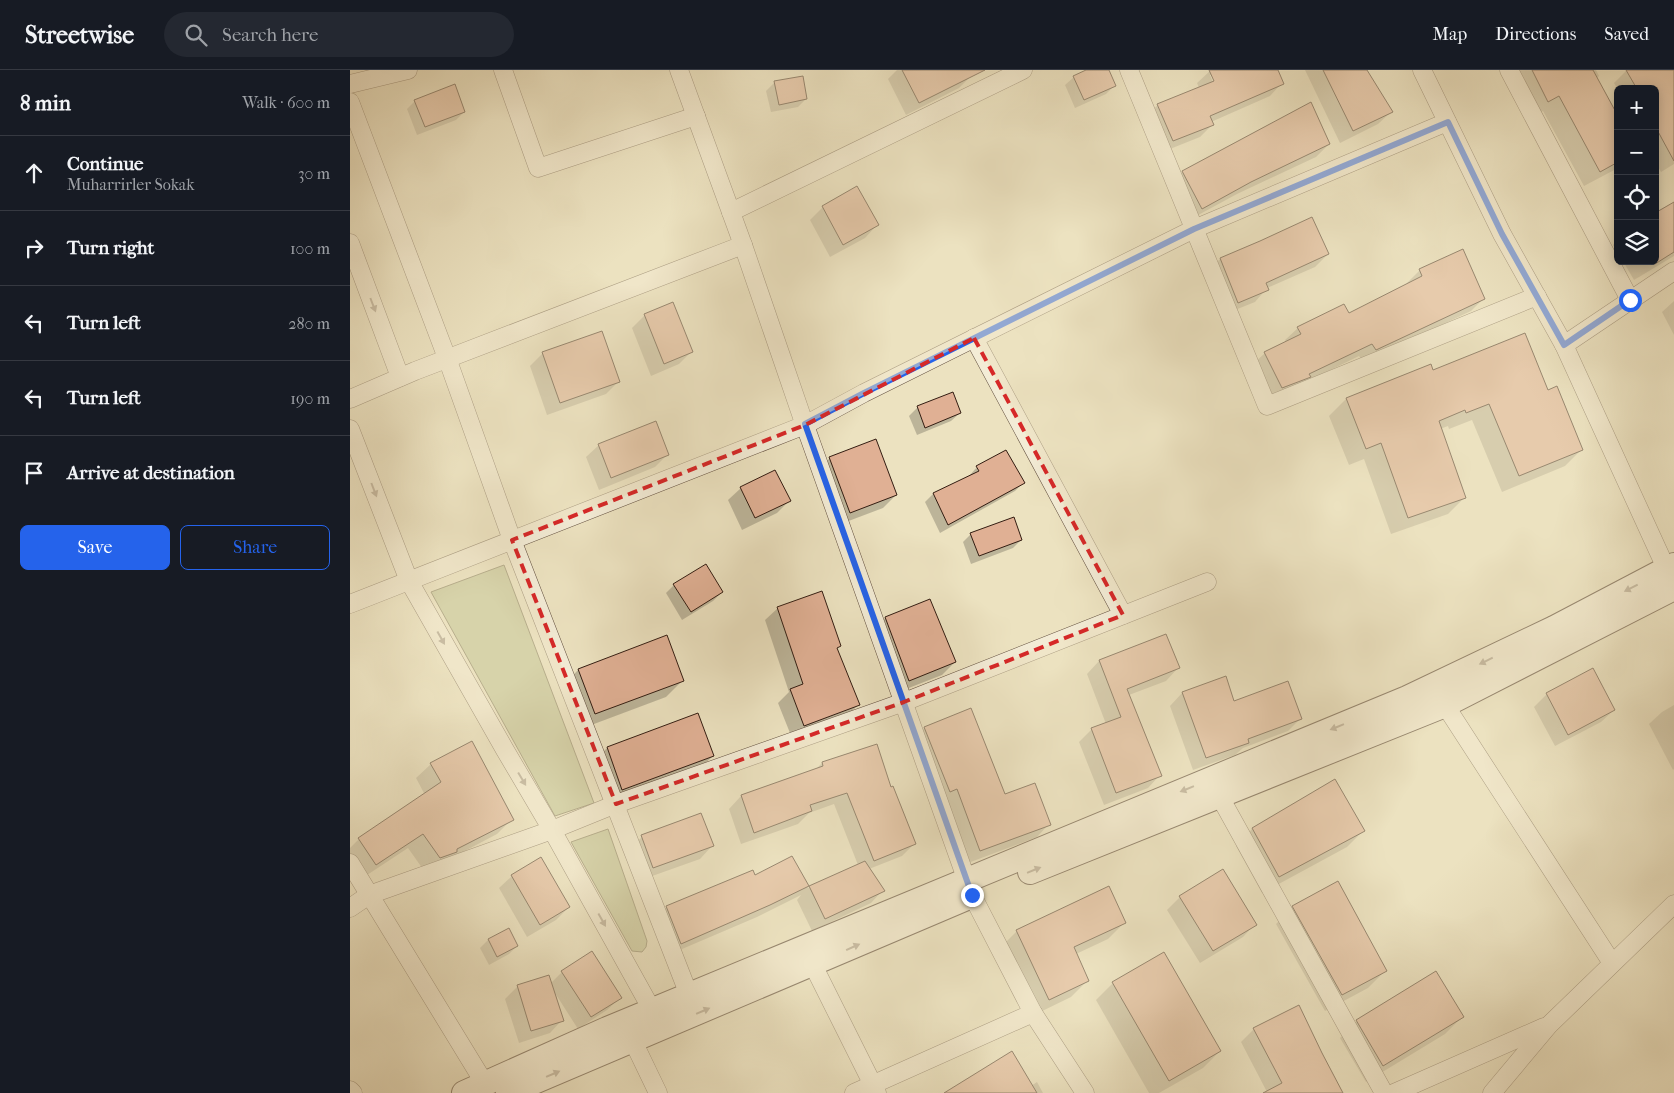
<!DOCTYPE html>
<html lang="en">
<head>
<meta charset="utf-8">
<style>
  :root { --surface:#171b24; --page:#242831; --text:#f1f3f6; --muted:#9ea1a6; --line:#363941; --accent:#2563eb }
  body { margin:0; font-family:"IM FELL French Canon",serif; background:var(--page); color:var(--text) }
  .controls { position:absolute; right:15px; top:15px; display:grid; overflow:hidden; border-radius:8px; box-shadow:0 2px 12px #0003 }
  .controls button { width:45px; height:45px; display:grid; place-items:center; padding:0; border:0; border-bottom:1px solid var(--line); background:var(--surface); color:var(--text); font:25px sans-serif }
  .stop { position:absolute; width:15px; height:15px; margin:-11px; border:4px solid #2563eb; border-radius:50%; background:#fff }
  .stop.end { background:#2563eb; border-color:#fff; box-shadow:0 1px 5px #0008 }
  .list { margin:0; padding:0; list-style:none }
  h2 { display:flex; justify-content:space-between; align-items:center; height:65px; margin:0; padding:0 20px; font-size:21px }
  h2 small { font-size:16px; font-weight:400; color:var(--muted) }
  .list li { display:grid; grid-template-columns:32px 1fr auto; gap:15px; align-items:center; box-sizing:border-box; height:75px; padding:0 20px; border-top:1px solid var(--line) }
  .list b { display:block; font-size:19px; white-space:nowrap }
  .list p { margin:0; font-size:16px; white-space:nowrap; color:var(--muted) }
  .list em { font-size:16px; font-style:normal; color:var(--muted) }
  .actions { display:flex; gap:10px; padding:15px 20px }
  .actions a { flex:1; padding:11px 0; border:1px solid var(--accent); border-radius:8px; text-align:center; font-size:18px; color:var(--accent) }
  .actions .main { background:var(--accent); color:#fff }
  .icon { flex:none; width:28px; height:28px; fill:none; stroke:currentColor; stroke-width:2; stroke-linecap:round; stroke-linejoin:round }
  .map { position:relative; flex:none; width:1324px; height:1023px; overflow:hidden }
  header { display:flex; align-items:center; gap:30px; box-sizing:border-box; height:70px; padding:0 25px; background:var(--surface); border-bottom:1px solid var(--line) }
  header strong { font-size:24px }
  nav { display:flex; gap:28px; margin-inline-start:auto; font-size:18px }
  .search { width:350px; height:45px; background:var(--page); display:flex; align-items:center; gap:12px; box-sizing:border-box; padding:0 18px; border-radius:28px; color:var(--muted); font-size:19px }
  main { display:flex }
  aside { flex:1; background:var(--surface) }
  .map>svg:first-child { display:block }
  .green { fill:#bcc290; stroke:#787051 }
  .shadow { fill:#0003; fill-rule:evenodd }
  .building { fill:#e0b094; stroke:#331d12 }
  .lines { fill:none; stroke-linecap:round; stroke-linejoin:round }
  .street-casing { stroke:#614e3e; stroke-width:19 }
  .secondary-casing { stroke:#331d12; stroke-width:26 }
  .street { stroke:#f3ecd6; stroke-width:18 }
  .secondary { stroke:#f3ecd6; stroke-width:24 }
  .oneway { fill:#9d8f7e }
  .route { stroke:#2563eb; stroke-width:6 }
  .marked { fill:none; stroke:#d62828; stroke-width:4; stroke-dasharray:10 6; stroke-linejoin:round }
</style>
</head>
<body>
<header>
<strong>Streetwise</strong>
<div class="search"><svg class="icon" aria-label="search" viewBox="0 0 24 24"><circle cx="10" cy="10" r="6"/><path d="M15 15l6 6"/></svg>Search here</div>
<nav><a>Map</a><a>Directions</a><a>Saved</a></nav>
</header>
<main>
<aside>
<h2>8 min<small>Walk · 600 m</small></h2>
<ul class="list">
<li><svg class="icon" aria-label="ahead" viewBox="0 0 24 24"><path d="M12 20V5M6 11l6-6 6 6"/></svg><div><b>Continue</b><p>Muharrirler Sokak</p></div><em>30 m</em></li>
<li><svg class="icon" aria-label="right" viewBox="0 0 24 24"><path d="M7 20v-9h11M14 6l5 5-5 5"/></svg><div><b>Turn right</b></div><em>100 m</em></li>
<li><svg class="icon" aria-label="left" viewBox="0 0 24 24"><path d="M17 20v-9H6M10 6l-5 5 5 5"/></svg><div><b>Turn left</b></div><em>280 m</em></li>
<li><svg class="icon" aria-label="left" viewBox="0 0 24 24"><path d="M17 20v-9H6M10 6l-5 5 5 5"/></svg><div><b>Turn left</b></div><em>190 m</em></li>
<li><svg class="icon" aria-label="arrive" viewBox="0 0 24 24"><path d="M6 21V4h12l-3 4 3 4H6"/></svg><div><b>Arrive at destination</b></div></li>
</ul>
<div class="actions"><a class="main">Save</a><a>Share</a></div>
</aside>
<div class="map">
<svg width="1324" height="1023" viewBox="0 0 1324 1023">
  <rect width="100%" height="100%" fill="#ece2c0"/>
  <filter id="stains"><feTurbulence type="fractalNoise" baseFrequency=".004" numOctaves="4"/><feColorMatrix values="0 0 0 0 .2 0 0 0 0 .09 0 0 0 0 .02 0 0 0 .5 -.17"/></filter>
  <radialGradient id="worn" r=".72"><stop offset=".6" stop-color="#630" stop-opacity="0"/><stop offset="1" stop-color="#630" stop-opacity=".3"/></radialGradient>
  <!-- green -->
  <g class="green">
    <path d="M154 495 244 733 205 746 81 522Z"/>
    <path d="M258 759 297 871 296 877 292 882 282 881 221 772Z"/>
  </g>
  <!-- shadow -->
  <g class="shadow">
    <path d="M547 0H619L621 6 609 18 556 45 538 9Z"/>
    <path d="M739 0H758L765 15 756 24 725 38 715 15 724 7Z"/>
    <path d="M861 0H926L932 13 920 26 861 52 863 54 850 67 810 83 795 47 808 35 849 18 847 13ZM860 5H863L867 16 865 17Z"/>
    <path d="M955 0H1015L1041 42 1028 54 990 73Z"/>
    <path d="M1160 0H1246L1249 6 1246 9 1268 48V98L1234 116 1193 41 1182 46Z"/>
    <path d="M1277 0H1324V94L1311 102 1305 92V19H1268V20L1264 13Z"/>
    <path d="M425 12 456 29 448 37 421 42 416 21Z"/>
    <path d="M65 31 114 42 106 50 67 65 57 39Z"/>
    <path d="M979 74 966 87 887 124 839 150 820 114 833 102Z"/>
    <path d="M506 118 527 155 515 168 480 187 460 150 473 137Z"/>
    <path d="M1324 134V186L1284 210 1273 191H1305Z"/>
    <path d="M1268 170V183L1263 175Z"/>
    <path d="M978 184 965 197 917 218 905 232 875 244 858 201 870 189Z"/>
    <path d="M1070 200 1134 228 1121 241 1013 292 1009 286 919 330 902 295 915 283 936 272 935 270 948 258 998 245 1058 215 1057 213Z"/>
    <path d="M1324 231V265L1312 242Z"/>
    <path d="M322 234 342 281 329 294 301 306 282 258 294 246Z"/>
    <path d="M193 283 268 312 256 324 197 345 180 296Z"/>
    <path d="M1081 296 1083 302 1197 321 1232 379 1215 396 1152 422 1122 350 1099 359 1098 356 1090 359 1115 427 1098 444 1041 464 1014 389 999 395 979 346 996 329Z"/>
    <path d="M602 324 610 343 601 351 567 365 559 346 567 338Z"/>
    <path d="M249 375 318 384 305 397 249 420 236 387Z"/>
    <path d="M480 388 546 425 533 438 488 455 467 401Z"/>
    <path d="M627 397 673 413 665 421 590 463 575 432 583 424 620 407 619 406Z"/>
    <path d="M391 418 439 431 427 443 392 460 378 430Z"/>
    <path d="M621 464 671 470 663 478 621 494 613 472Z"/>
    <path d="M324 515 372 522 363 531 332 550 316 523Z"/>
    <path d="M580 531 605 592 592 605 546 623 523 561 535 548Z"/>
    <path d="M428 538 489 576 486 579 508 635 496 647 442 668 428 633 439 622 415 550Z"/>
    <path d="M815 565 828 598 816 611 779 625 810 705 798 718 754 735 729 672 742 659 756 654 737 604 749 591Z"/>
    <path d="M228 600 333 610 316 627 228 660 212 617Z"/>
    <path d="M875 608 884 632 951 648 938 661 893 678 885 685 843 700 820 636 832 623Z"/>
    <path d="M1197 624 1264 640 1251 652 1205 676 1184 637Z"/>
    <path d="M1324 635V699L1323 700 1299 654 1312 642Z"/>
    <path d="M620 640 655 726 699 754 687 767 618 793 562 671 574 658Z"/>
    <path d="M526 675 540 718 564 774 552 786 519 799 533 820 521 833 462 861 447 830 451 825 407 847 318 885 304 849 317 837 405 807 442 788 458 818 508 795 484 734 459 743 448 754 391 774 379 739 391 726 466 699 472 693Z"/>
    <path d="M257 678 363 686 346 702 255 736 240 695Z"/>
    <path d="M81 694 162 749 147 764 75 802 58 778 11 809 0 792V778L9 769 75 725 66 708Z"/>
    <path d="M985 711 1014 760 997 777 912 823 886 776 902 759Z"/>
    <path d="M292 767 362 776 350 789 291 810 279 779Z"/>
    <path d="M162 806 219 837 206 850 177 867 149 818Z"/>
    <path d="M830 827 905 854 893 867 850 893 817 840Z"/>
    <path d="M943 837 1035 901 1018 918 975 941 926 854Z"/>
    <path d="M775 852 758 869 726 884 738 910 721 927 682 946 650 878 667 861Z"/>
    <path d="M158 860 167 876 159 884 139 895 130 878 138 870Z"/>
    <path d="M814 884 870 981 853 998 809 1023H799L746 930 763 913Z"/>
    <path d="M212 902 270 928 257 940 228 959 205 923 212 950 200 963 169 973 155 929 168 916 201 913Z"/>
    <path d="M1085 903 1112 947 1095 964 1016 1012 990 968 1007 951Z"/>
    <path d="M904 959 992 1023H916L917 1022 891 972Z"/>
    <path d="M687 1012 693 1023H613L681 1016Z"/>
  </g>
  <!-- building -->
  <g class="building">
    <path d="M552 0H635L569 33Z"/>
    <path d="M736 0H759L766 16 734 30 723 6Z"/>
    <path d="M859 0H928L934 14 860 46 864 55 823 71 807 34 864 11Z"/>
    <path d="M973 0H1017L1043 42 1003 61Z"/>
    <path d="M1182 0H1243L1268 46V92L1250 102 1209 26 1198 32Z"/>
    <path d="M1276 0H1324V91L1305 56V19H1287Z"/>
    <path d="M453 6 457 29 429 35 424 11Z"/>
    <path d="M105 14 115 42 75 57 64 30Z"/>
    <path d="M961 32 980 74 901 112 852 139 832 101Z"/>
    <path d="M507 116 529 155 493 175 472 136Z"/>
    <path d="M1324 132V182L1305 194V143Z"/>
    <path d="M962 147 979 184 916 213 919 220 888 233 870 188 910 171Z"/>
    <path d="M1113 179 1135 229 1026 280 1022 274 959 304 961 307 932 318 914 282 951 264 947 257 994 234 999 243 1072 206 1069 199Z"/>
    <path d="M323 232 343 282 314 294 294 244Z"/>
    <path d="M252 261 270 312 210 333 192 282Z"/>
    <path d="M1175 263 1198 320 1207 316 1233 380 1169 406 1139 334 1116 343 1115 340 1089 351 1116 428 1058 448 1031 373 1016 379 996 328 1081 294 1083 300Z"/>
    <path d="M603 322 611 343 575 358 567 336Z"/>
    <path d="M306 351 319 385 261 408 248 374Z"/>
    <path d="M526 369 547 425 500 443 479 387Z"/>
    <path d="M656 380 675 413 598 455 583 423 629 401 626 396Z"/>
    <path d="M425 400 441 431 405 448 390 417Z"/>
    <path d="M664 447 672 470 629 486 620 463Z"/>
    <path d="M356 494 373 522 341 542 323 514Z"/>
    <path d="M472 521 491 576 487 578 510 635 454 656 440 619 453 614 427 537Z"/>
    <path d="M580 529 606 592 559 611 535 547Z"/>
    <path d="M816 564 830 598 777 619 812 706 766 723 741 658 771 647 749 590Z"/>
    <path d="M317 565 334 611 245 644 228 599Z"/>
    <path d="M1243 598 1265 640 1218 665 1196 623Z"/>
    <path d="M876 606 884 631 938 611 952 649 898 669 899 673 856 688 832 622Z"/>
    <path d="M621 638 655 724 685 713 701 755 630 781 607 719 600 722 574 657Z"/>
    <path d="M348 643 364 686 272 720 257 677Z"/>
    <path d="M122 671 164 750 107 779V782L90 788 73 764 26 795 8 768 91 712 80 693Z"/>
    <path d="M527 674 541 717 543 716 566 774 524 791 497 723 460 735 462 741 404 763 391 725 473 696 472 692Z"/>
    <path d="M985 709 1015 761 929 807 902 758Z"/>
    <path d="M351 743 364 776 303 798 291 765Z"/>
    <path d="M442 786 459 816 420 835 331 874 316 836 403 800 405 805Z"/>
    <path d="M191 787 220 837 190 855 161 805Z"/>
    <path d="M515 791 535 821 475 849 459 816Z"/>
    <path d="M873 799 907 855 863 881 829 826Z"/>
    <path d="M988 811 1037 901 992 925 942 836Z"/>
    <path d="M759 816 776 853 724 877 739 911 699 930 666 860Z"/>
    <path d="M159 858 168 876 147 887 138 869Z"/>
    <path d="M242 881 272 928 241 947 211 901Z"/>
    <path d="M814 882 871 981 819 1011 762 912Z"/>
    <path d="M1086 901 1114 947 1033 996 1006 950Z"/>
    <path d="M199 905 214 951 181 961 167 915Z"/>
    <path d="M949 935 972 983 993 1023H913L932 1013 903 958Z"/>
    <path d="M662 981 687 1023H594Z"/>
  </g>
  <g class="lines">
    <defs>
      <g id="street">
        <path d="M153 0 188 98 346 46"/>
        <path d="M329 0 393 175 452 347 622 825 683 943 735 1023"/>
        <path d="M779 0 917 336 1187 226"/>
        <path d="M1072 0 1152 164 1214 275 1321 509"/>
        <path d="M1159 0 1280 230"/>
        <path d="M0 14 58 0"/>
        <path d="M0 32 97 288 162 470 339 925"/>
        <path d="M381 142 673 0"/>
        <path d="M0 173 50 307"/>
        <path d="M624 268 773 545"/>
        <path d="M1214 275 1324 201"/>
        <path d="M0 329 65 301 393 175"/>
        <path d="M0 359 59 511 155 680 202 760 302 940"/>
        <path d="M0 534 455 355 514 323 844 159 1097 52"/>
        <path d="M1095 635 1262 893"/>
        <path d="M870 727 1034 1023"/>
        <path d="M0 793 135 1014"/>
        <path d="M0 838 19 825 202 760 266 734 554 632 857 512"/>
        <path d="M463 895 527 1023"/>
        <path d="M283 971 308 1023"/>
        <path d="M0 1020 3 1023"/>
        <path d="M504 1023 683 943"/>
        <path d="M1044 1023 1194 957"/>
        <path d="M1142 1023 1199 955 1324 834"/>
      </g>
      <g id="secondary">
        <path d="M680 802 1095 635 1324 518"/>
        <path d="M114 1023 257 959 1057 628 1204 558 1324 495"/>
        <path d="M158 1023 619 827"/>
      </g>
    </defs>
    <!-- street casing -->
    <use href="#street" class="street-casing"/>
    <!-- secondary casing -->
    <use href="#secondary" class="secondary-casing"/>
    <!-- street -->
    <use href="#street" class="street"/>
    <!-- secondary -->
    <use href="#secondary" class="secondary"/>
  </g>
  <!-- one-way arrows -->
  <defs><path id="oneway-solid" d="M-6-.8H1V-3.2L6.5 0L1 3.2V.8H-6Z" transform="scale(1.25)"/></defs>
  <g class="oneway">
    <use href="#oneway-solid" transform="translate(23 235) rotate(69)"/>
    <use href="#oneway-solid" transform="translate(24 420) rotate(69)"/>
    <use href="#oneway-solid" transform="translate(1281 518) rotate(153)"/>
    <use href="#oneway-solid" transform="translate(91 568) rotate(61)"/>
    <use href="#oneway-solid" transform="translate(1136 591) rotate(154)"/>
    <use href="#oneway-solid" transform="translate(987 657) rotate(158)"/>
    <use href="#oneway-solid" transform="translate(172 709) rotate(59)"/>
    <use href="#oneway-solid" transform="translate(837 719) rotate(158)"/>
    <use href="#oneway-solid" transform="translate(684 800) rotate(-22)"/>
    <use href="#oneway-solid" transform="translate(252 850) rotate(61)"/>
    <use href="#oneway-solid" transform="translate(503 877) rotate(-24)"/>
    <use href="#oneway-solid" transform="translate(353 941) rotate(-23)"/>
    <use href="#oneway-solid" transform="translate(203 1004) rotate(-23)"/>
  </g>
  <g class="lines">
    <!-- route -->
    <path class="route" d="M622 825 455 354 514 323 844 159 1098 52 1152 164 1214 275 1280 230"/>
  </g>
  <!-- marked area -->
  <path d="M0 0H1324V1023H0ZM624 268 773 545 554 632 266 734 162 470 455 355Z" fill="#ece2c0" fill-opacity=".55" fill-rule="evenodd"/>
  <path class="marked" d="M624 268 773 545 554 632 266 734 162 470 455 355Z"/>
  <rect width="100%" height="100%" filter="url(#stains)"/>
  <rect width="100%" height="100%" fill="url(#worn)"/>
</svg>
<div class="controls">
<button>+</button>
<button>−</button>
<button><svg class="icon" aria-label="locate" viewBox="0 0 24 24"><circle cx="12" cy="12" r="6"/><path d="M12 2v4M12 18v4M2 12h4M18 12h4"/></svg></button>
<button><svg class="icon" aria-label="layers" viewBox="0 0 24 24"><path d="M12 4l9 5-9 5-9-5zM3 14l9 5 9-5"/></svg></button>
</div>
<div class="stop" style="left:1280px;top:230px"></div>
<div class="stop end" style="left:622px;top:825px"></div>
</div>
</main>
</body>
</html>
